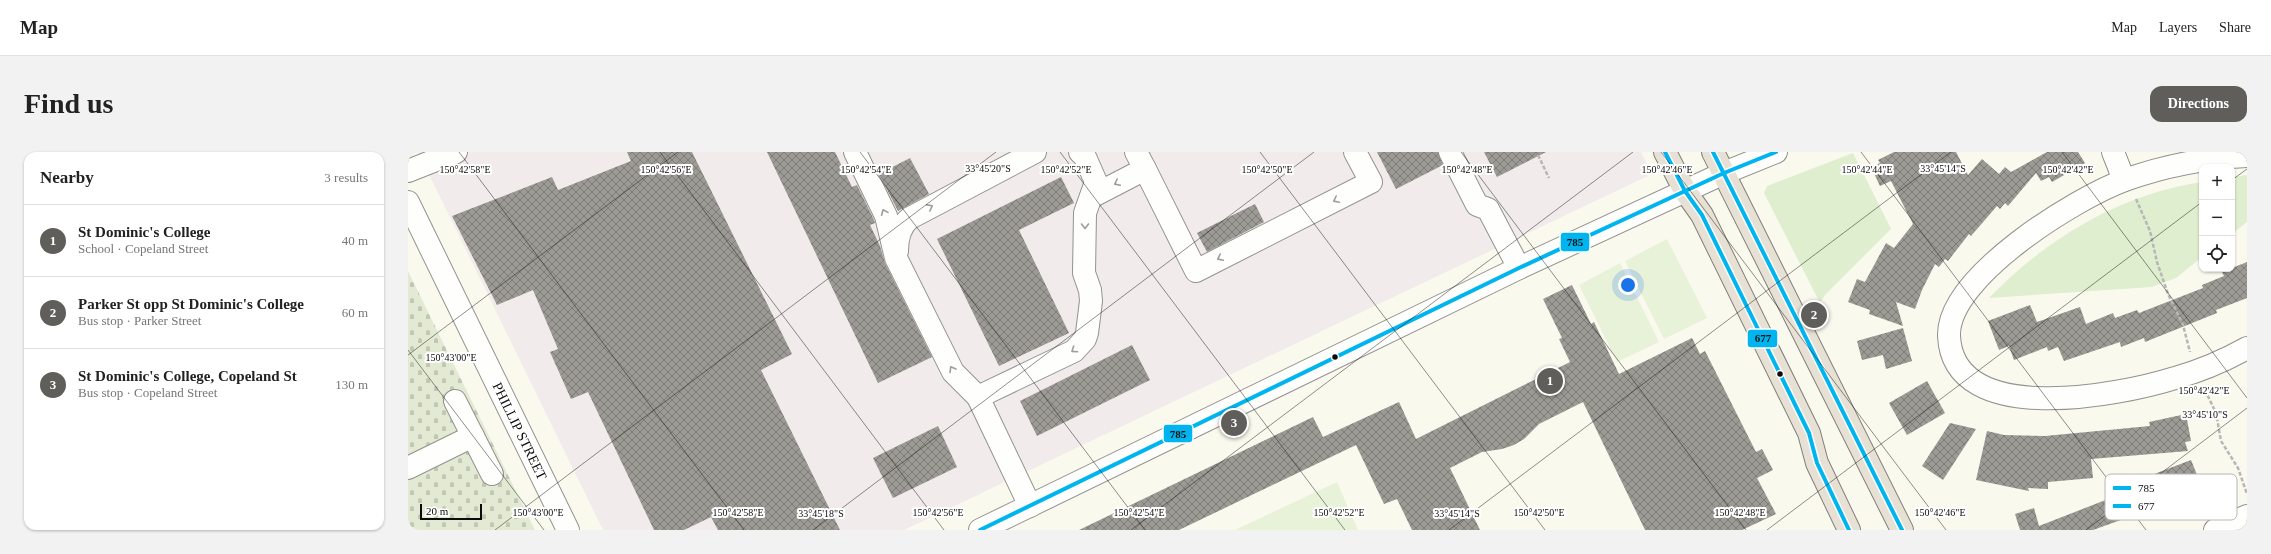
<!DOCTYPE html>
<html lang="en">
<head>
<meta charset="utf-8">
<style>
  :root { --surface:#fff; --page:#f2f2f2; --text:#222; --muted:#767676; --line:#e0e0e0; --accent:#5f5e5a }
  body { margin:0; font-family:"Times New Roman",serif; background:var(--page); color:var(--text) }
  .controls { position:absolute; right:12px; top:12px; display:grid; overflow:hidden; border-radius:8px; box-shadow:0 1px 3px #0004 }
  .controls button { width:36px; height:36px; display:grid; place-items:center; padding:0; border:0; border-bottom:1px solid var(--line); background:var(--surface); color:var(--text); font:20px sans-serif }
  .scale { position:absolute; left:12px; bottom:10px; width:62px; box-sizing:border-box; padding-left:4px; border:2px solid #0b0b0b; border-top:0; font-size:11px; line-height:14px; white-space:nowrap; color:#0b0b0b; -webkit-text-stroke:3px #fff; paint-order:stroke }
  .you { position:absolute; left:1220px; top:133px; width:14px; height:14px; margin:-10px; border:3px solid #fff; border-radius:50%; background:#1a73e8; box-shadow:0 0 0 6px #1a73e833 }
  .badge { display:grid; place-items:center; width:26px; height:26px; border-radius:50%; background:var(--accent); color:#fff; font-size:13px; font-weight:700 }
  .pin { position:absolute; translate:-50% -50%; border:2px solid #fff; box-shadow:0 1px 4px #0006 }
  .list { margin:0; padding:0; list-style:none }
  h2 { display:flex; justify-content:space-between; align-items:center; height:52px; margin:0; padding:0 16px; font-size:17px }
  h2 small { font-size:13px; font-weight:400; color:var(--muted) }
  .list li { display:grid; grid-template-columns:26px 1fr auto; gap:12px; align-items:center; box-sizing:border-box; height:72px; padding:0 16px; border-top:1px solid var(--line) }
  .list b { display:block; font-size:15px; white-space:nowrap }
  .list p { margin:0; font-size:13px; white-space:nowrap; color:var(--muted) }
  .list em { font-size:13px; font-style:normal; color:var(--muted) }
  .icon { flex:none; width:22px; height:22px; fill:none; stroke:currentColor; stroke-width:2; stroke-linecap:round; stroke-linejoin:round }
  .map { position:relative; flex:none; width:1839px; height:378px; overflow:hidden; border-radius:12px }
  header { display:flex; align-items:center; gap:24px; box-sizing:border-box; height:56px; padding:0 20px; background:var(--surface); border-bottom:1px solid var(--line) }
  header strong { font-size:19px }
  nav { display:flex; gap:22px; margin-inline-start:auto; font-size:14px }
  .intro { display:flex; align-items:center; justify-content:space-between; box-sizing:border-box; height:96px; padding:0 24px }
  h1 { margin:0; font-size:28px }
  .button { padding:10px 18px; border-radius:12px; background:var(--accent); color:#fff; font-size:14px; font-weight:700 }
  main { display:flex; gap:24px; padding:0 24px }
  aside { flex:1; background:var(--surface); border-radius:12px; box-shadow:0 1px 3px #0004 }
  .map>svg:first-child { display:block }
  .industrial { fill:#f1ebeb }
  .cemetery { fill:url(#cemetery-stones) }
  .park { fill:#deeecf }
  .pitch { fill:#e8f2d9 }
  .building { fill:url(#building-cross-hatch) }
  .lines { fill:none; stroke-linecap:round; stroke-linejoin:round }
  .minor-casing { stroke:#93928d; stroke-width:24 }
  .highway-casing { stroke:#807f7a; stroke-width:24 }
  .path { stroke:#b7b7b5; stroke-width:2.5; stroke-dasharray:4 2; stroke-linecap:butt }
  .minor { stroke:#fefefc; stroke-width:22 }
  .highway { stroke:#e7e0d4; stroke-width:22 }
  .bus-1-casing { stroke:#fff; stroke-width:7 }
  .bus-2-casing { stroke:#fff; stroke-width:7 }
  .bus-1 { stroke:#00b5ef; stroke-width:4 }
  .bus-2 { stroke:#00b5ef; stroke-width:4 }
  .oneway { stroke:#9d9d9c }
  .ticks { fill:none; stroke:#0b0b0b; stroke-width:1; stroke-opacity:0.45 }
  .bus-dot { fill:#0b0b0b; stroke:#fff; stroke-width:1.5 }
  .labels { text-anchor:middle; stroke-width:4; stroke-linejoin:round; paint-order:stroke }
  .street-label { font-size:14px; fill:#0b0b0b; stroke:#fff }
  .key { fill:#fff; stroke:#b6b6b6; stroke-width:1 }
  .key-label { font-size:11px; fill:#0b0b0b }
  .ticks-label { font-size:10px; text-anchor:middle; fill:#0b0b0b; stroke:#fff; stroke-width:4; stroke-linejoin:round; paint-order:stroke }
  .line-badge { stroke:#fff; stroke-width:1.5 }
  .pale-badge-label { font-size:11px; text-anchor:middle; font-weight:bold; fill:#111 }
</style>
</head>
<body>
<header>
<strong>Map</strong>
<nav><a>Map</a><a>Layers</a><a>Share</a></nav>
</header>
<div class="intro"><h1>Find us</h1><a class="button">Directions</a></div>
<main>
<aside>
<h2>Nearby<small>3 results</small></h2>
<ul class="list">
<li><span class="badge">1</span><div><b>St Dominic's College</b><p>School · Copeland Street</p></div><em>40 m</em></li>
<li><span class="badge">2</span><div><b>Parker St opp St Dominic's College</b><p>Bus stop · Parker Street</p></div><em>60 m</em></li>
<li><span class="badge">3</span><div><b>St Dominic's College, Copeland St</b><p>Bus stop · Copeland Street</p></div><em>130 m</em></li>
</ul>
</aside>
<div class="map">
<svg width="1839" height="378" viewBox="0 0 1839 378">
  <defs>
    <pattern id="cemetery-stones" width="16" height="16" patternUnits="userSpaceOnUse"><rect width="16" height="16" fill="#e2ead3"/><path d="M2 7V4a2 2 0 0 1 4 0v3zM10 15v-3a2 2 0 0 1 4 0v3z" fill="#c1c7b4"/></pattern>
    <pattern id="building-cross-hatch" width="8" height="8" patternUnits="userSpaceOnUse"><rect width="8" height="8" fill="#9c9a94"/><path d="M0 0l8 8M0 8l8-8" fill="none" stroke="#7d7c77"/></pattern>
  </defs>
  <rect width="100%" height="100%" fill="#faf9ee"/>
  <!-- industrial -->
  <path class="industrial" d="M10 0H1233L1244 22 496 378H195Z"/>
  <!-- cemetery -->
  <path class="cemetery" d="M0 119 127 378H0Z"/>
  <!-- park -->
  <g class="park">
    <path d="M1445 1 1483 77 1417 143 1412 151 1356 41 1359 34Z"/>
    <path d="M1839 23V70L1824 82V25Z"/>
    <path d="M1794 30V105L1768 126 1744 135 1581 146C1638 87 1712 42 1794 30Z"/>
  </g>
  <!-- pitch -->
  <g class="pitch">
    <path d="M1259 87 1299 166 1256 187 1217 109Z"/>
    <path d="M1212 111 1251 190 1209 210 1171 133Z"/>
    <path d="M929 330 950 378H827Z"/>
  </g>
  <!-- building -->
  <g class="building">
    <path d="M219 0H284L384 202 353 218 432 378H310L303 365 276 378H246L180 240 163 247 142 200 150 197 125 138 89 153 44 64 144 25 150 38 223 9Z"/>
    <path d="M359 0H427L444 35 449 33 466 68 467 71 462 73 472 94 477 111 524 205 470 231Z"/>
    <path d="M969 0H1030L1035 13 988 37Z"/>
    <path d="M1076 0H1138L1089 25Z"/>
    <path d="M1486 0H1548L1560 23 1574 7 1591 22 1597 15 1603 20 1639 0H1670L1677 11 1644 30 1641 25 1633 29 1628 21 1600 54 1597 51 1592 57 1589 54 1563 84 1561 82 1540 109 1537 107 1531 115 1527 112 1514 138 1507 157 1488 150 1495 174 1461 162 1462 158 1440 150 1449 127 1457 130 1478 91 1486 96 1505 72 1483 29 1472 34 1463 15 1472 11 1470 8Z"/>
    <path d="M502 6 521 42 490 59 471 22Z"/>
    <path d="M653 25 666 51 611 78 661 181 591 214 529 87Z"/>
    <path d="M847 52 856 70 799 100 789 81Z"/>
    <path d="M1839 110V146L1808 158 1809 161 1737 190 1736 186 1713 195 1712 190 1656 209 1650 195 1640 199 1639 195 1606 208 1601 194 1591 198 1580 169 1622 153 1629 170 1672 155 1678 172 1705 161 1707 166 1729 158 1731 161 1795 136 1794 133 1816 124 1814 120Z"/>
    <path d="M1164 133 1183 172 1186 170 1211 222 1284 186 1292 202 1297 199 1348 300 1354 297 1365 318 1349 326 1368 362 1334 378H1237L1175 250 1131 272 1116 287 1106 293 1094 297 1074 300 1042 316 1072 378H1004L989 347 976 352 948 293 771 378H671L905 265 915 285 991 250 1008 287 1162 210 1151 187 1154 186 1135 147Z"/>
    <path d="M1495 176 1504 209 1478 217 1475 203 1454 208 1449 189Z"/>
    <path d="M724 193 742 228 629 284 612 249Z"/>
    <path d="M1519 229 1537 261 1499 283 1481 251Z"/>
    <path d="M1778 262 1783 289 1777 290 1780 299 1683 307 1685 326 1640 330V337L1620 336 1621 339 1568 328 1579 279 1596 283 1637 284 1742 274 1741 270Z"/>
    <path d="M1542 271 1568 277 1535 328 1514 314Z"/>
    <path d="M530 274 549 315 485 346 465 306Z"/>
    <path d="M1783 308 1794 335 1734 358 1735 360 1685 378H1612L1607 362 1626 356 1631 374 1718 340H1699Z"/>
  </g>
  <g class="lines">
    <defs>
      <g id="minor">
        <path d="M447 0 478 64 488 106 545 220 570 245 622 354"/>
        <path d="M728 0 737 17"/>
        <path d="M1042 0 1069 53 1080 57 1111 116"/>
        <path d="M1705 0 1716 28"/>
        <path d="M1839 4C1798 6 1756 14 1717 28 1668 46 1539 125 1541 184 1545 277 1713 243 1767 226 1792 219 1816 209 1839 196"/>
        <path d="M0 19 48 0"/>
        <path d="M683 45 737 17 788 119 963 30 947 0"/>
        <path d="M0 50 160 378"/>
        <path d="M489 99C489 86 492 74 502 66L627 0"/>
        <path d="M570 245 666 199 677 187 679 181 683 149 682 138 676 121 677 61 688 30 677 5 672 0"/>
        <path d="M47 249 84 322"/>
        <path d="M0 316 65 284"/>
        <path d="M572 378 1111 116 1316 21 1368 0"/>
        <path d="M1807 378 1839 364"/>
      </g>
      <g id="highway">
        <path d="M1257 0 1277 39 1294 63 1401 281 1409 311 1441 378"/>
        <path d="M1305 0 1494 378"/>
      </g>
    </defs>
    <!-- minor casing -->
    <use href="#minor" class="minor-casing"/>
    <!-- highway casing -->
    <use href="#highway" class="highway-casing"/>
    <!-- path -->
    <g class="path">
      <path d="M1130 3 1141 26"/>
      <path d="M1728 47 1742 79 1749 110 1760 142 1775 173 1782 200"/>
      <path d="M1797 238 1808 261 1813 289 1830 316 1839 342"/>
    </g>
    <!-- minor -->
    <use href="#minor" class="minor"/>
    <!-- highway -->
    <use href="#highway" class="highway"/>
    <defs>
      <path id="bus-1" d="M572 378 1111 116 1316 21 1368 0"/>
      <g id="bus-2">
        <path d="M1257 0 1277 39 1294 63 1401 281 1409 311 1441 378"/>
        <path d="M1305 0 1494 378"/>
      </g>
    </defs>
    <!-- bus-1 casing -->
    <use href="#bus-1" class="bus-1-casing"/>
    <!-- bus-2 casing -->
    <use href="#bus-2" class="bus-2-casing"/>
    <!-- bus-1 -->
    <use href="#bus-1" class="bus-1"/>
    <!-- bus-2 -->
    <use href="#bus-2" class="bus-2"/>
  </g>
  <!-- one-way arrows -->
  <defs><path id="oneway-chevron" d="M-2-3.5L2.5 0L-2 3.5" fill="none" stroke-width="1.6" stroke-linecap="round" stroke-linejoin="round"/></defs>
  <g class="oneway">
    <use href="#oneway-chevron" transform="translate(709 31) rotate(153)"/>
    <use href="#oneway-chevron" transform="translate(928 48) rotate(153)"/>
    <use href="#oneway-chevron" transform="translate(522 55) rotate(-28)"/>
    <use href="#oneway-chevron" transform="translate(476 60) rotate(-114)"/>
    <use href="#oneway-chevron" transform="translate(677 74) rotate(90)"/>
    <use href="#oneway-chevron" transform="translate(812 106) rotate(153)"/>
    <use href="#oneway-chevron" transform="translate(666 198) rotate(146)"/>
    <use href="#oneway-chevron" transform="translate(544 217) rotate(-121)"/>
  </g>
  <!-- ticks -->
  <path class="ticks" d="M51 0 336 378M252 0 536 378M452 0 737 378M652 0 937 378M852 0 1137 378M1053 0 1338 378M1253 0 1538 378M1453 0 1738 378M1654 0 1839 246M1824 28 1839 17M0 198 136 378M0 203 270 0M87 378 588 0M405 378 906 0M723 378 1225 0M1041 378 1543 0M1359 378 1794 50M1678 378 1839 256"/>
  <!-- markers -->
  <g class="bus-dot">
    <circle cx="927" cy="205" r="3.5"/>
    <circle cx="1372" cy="222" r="3.5"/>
  </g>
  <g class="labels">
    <!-- street labels -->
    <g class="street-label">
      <text transform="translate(112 279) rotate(64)" y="5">PHILLIP STREET</text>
    </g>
  </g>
  <!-- legend -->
  <rect x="1697" y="322" width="132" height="46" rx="6" class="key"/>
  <rect x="1705" y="334" width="18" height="4" fill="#00b5ef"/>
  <rect x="1705" y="352" width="18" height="4" fill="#00b5ef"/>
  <g class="key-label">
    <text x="1730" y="340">785</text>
    <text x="1730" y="358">677</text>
  </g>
  <g class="ticks-label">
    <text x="580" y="20">33°45'20"S</text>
    <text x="1535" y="20">33°45'14"S</text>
    <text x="57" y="21">150°42'58"E</text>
    <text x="258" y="21">150°42'56"E</text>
    <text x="458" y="21">150°42'54"E</text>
    <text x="658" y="21">150°42'52"E</text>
    <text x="859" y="21">150°42'50"E</text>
    <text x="1059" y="21">150°42'48"E</text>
    <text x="1259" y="21">150°42'46"E</text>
    <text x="1459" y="21">150°42'44"E</text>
    <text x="1660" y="21">150°42'42"E</text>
    <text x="43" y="209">150°43'00"E</text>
    <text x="1796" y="242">150°42'42"E</text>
    <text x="1797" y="266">33°45'10"S</text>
    <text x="130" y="364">150°43'00"E</text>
    <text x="330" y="364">150°42'58"E</text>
    <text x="530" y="364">150°42'56"E</text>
    <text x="731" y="364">150°42'54"E</text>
    <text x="931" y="364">150°42'52"E</text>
    <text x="1131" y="364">150°42'50"E</text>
    <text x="1332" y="364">150°42'48"E</text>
    <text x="1532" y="364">150°42'46"E</text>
    <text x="413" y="365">33°45'18"S</text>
    <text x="1049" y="365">33°45'14"S</text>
  </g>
  <g class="line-badge">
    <rect x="1152" y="80" width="30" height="20" rx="4" fill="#00b5ef"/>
    <rect x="1339" y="177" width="31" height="19" rx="4" fill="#00b5ef"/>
    <rect x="755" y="272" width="30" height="19" rx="4" fill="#00b5ef"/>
  </g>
  <g class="pale-badge-label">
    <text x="1167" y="94">785</text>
    <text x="1355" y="190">677</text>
    <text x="770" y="286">785</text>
  </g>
</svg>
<div class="controls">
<button>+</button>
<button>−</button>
<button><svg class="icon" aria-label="locate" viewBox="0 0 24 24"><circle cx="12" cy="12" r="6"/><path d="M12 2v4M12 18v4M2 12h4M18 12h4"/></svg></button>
</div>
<div class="scale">20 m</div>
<div class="you"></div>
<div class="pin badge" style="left:1142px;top:229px">1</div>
<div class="pin badge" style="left:1406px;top:163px">2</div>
<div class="pin badge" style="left:826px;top:271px">3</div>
</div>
</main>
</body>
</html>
